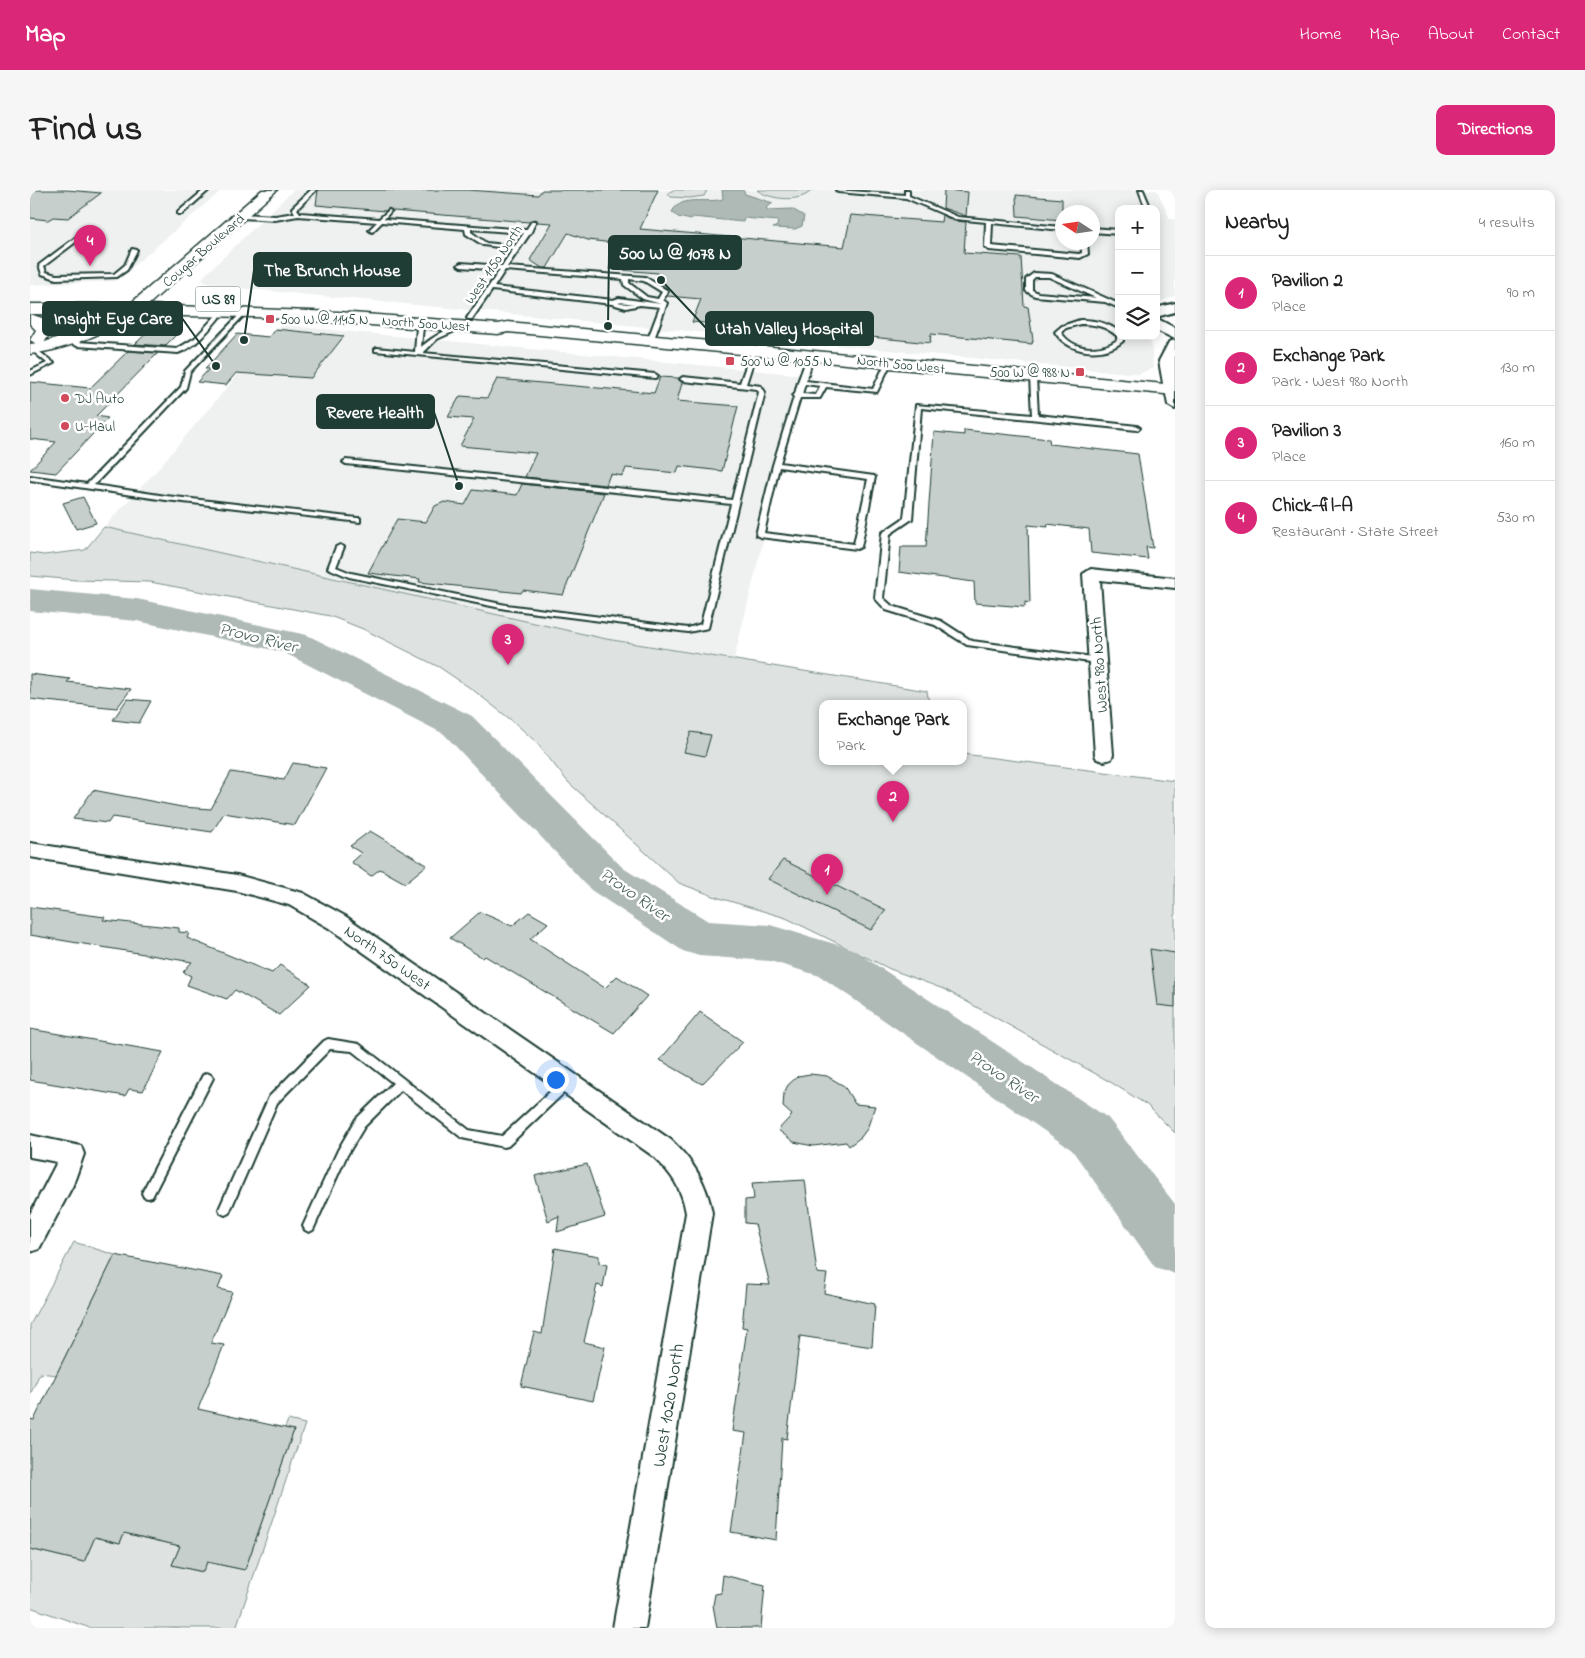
<!DOCTYPE html>
<html lang="en">
<head>
<meta charset="utf-8">
<style>
  :root { --surface:#fff; --page:#f6f6f6; --text:#222; --muted:#767676; --line:#e0e0e0; --accent:#db2777 }
  body { margin:0; font-family:"Indie Flower",sans-serif; background:var(--page); color:var(--text) }
  .controls { position:absolute; right:15px; top:15px; display:grid; overflow:hidden; border-radius:10px; box-shadow:0 2px 12px #0003 }
  .controls button { width:45px; height:45px; display:grid; place-items:center; padding:0; border:0; border-bottom:1px solid var(--line); background:var(--surface); color:var(--text); font:25px sans-serif }
  .compass { position:absolute; left:1025px; top:15px; width:45px; height:45px; border-radius:50%; background:var(--surface); box-shadow:0 2px 12px #0003; rotate:282deg }
  .you { position:absolute; left:525px; top:889px; width:18px; height:18px; margin:-12px; border:4px solid #fff; border-radius:50%; background:#1a73e8; box-shadow:0 0 0 8px #1a73e833 }
  .badge { display:grid; place-items:center; width:32px; height:32px; border-radius:50%; background:var(--accent); color:#fff; font-size:16px; font-weight:700 }
  .pin { position:absolute; translate:-50% -41px; filter:drop-shadow(0 1px 2px #0008) }
  .pin::after { content:''; position:absolute; top:26px; width:18px; height:15px; background:inherit; clip-path:polygon(0 0,100% 0,50% 100%) }
  .popup { position:absolute; left:789px; top:510px; width:148px; height:65px; box-sizing:border-box; display:grid; place-content:center; border-radius:10px; background:var(--surface); filter:drop-shadow(0 1px 4px #0005); font-size:16px; white-space:nowrap; color:var(--muted) }
  .popup b { font-size:19px; color:var(--text) }
  .popup::after { content:''; position:absolute; left:50%; top:100%; margin-left:-10px; border:10px solid transparent; border-top-color:var(--surface) }
  .list { margin:0; padding:0; list-style:none }
  h2 { display:flex; justify-content:space-between; align-items:center; height:65px; margin:0; padding:0 20px; font-size:21px }
  h2 small { font-size:16px; font-weight:400; color:var(--muted) }
  .list li { display:grid; grid-template-columns:32px 1fr auto; gap:15px; align-items:center; box-sizing:border-box; height:75px; padding:0 20px; border-top:1px solid var(--line) }
  .list b { display:block; font-size:19px; white-space:nowrap }
  .list p { margin:0; font-size:16px; white-space:nowrap; color:var(--muted) }
  .list em { font-size:16px; font-style:normal; color:var(--muted) }
  .icon { flex:none; width:28px; height:28px; fill:none; stroke:currentColor; stroke-width:2; stroke-linecap:round; stroke-linejoin:round }
  .map { position:relative; flex:none; width:1145px; height:1438px; overflow:hidden; border-radius:10px }
  header { display:flex; align-items:center; gap:30px; box-sizing:border-box; height:70px; padding:0 25px; background:var(--accent); color:#fff }
  header strong { font-size:24px }
  nav { display:flex; gap:28px; margin-inline-start:auto; font-size:18px }
  .intro { display:flex; align-items:center; justify-content:space-between; box-sizing:border-box; height:120px; padding:0 30px }
  h1 { margin:0; font-size:35px }
  .button { padding:12px 22px; border-radius:10px; background:var(--accent); color:#fff; font-size:18px; font-weight:700 }
  main { display:flex; gap:30px; padding:0 30px }
  aside { flex:1; background:var(--surface); border-radius:10px; box-shadow:0 2px 12px #0003 }
  .map>svg:first-child { display:block }
  .built { fill:#eef1f0; fill-rule:evenodd }
  .green { fill:#dee3e2; stroke:#7e908b }
  .water { fill:#afbab7; stroke:#758883 }
  .lines { fill:none; stroke-linecap:round; stroke-linejoin:round }
  .river { fill:#afbab7; fill-rule:evenodd }
  .building { fill:#c7cfcc; stroke:#1f3d34 }
  .service-casing { stroke:#1f3d34; stroke-width:4 }
  .minor-casing { stroke:#1f3d34; stroke-width:4 }
  .tertiary-casing { stroke:#1f3d34; stroke-width:4 }
  .secondary-casing { stroke:#1f3d34; stroke-width:3 }
  .primary-casing { stroke:#1f3d34; stroke-width:3 }
  .service { fill:#fff; fill-rule:evenodd }
  .minor { fill:#fff; fill-rule:evenodd }
  .tertiary { fill:#fff; fill-rule:evenodd }
  .secondary { fill:#fff; fill-rule:evenodd }
  .primary { fill:#fff; fill-rule:evenodd }
  .poi-dot { fill:#d1495b; stroke:#fff; stroke-width:2 }
  .labels { text-anchor:middle; stroke-width:5; stroke-linejoin:round; paint-order:stroke }
  .far-street-label { font-size:14px; fill:#1f3d34; stroke:#fff }
  .far-poi-label { font-size:14px; fill:#1f3d34; stroke:#fff; text-anchor:start }
  .shield { fill:#fff; stroke:#627771; stroke-width:1 }
  .shield-label { font-size:15px; font-weight:bold; fill:#1f3d34 }
  .street-label { font-size:16px; fill:#1f3d34; stroke:#fff }
  .water-label { font-size:18px; font-style:italic; fill:#4a625b; stroke:#fff }
  .near-street-label { font-size:19px; fill:#1f3d34; stroke:#fff }
  .leader { fill:none; stroke:#1f3d34; stroke-width:2 }
  .callout-dot { fill:#1f3d34; stroke:#fff; stroke-width:2 }
  .callout { fill:#1f3d34; stroke:#1f3d34; stroke-width:2 }
  .callout-label { font-size:18px; text-anchor:middle; font-weight:bold; fill:#fff }
</style>
</head>
<body>
<header>
<strong>Map</strong>
<nav><a>Home</a><a>Map</a><a>About</a><a>Contact</a></nav>
</header>
<div class="intro"><h1>Find us</h1><a class="button">Directions</a></div>
<main>
<div class="map">
<svg width="1145" height="1438" viewBox="0 0 1145 1438">
  <rect width="100%" height="100%" fill="#fff"/>
  <filter id="ink" filterUnits="userSpaceOnUse"><feTurbulence type="fractalNoise" baseFrequency=".02" numOctaves="2"/><feDisplacementMap in="SourceGraphic" scale="10" xChannelSelector="R" yChannelSelector="G"/><feConvolveMatrix kernelMatrix="1 2 1 2 8 2 1 2 1" color-interpolation-filters="sRGB"/></filter>
  <g filter="url(#ink)">
    <!-- built -->
    <g class="built">
      <path d="M0 0H192L86 91 0 95Z"/>
      <path d="M263 0H1127L1140 29H1145V106L1126 113V19H1089V125L1087 126 1089 146 1121 147 1123 178 1109 184 187 96 174 92 172 88ZM1032 22H1062V52H1032Z"/>
      <path d="M250 135 774 185 704 469 576 449 74 337 126 281Z"/>
    </g>
    <!-- green -->
    <g class="green">
      <path d="M643 0H677L674 6 659 8 641 7 638 3Z"/>
      <path d="M727 0H782C771 13 740 10 727 0Z"/>
      <path d="M74 337 576 449 897 501 899 513H793V571H933V564L1145 591V943L1117 915 1082 893 916 800 860 779 756 728 686 707 649 693 538 592 506 552 485 533 443 500 409 477 333 439 300 426 120 392 46 390 0 386V363L14 365 55 360Z"/>
      <path d="M44 1052 85 1065 26 1185 10 1183 0 1205V1135Z"/>
      <path d="M258 1230 275 1234 206 1438H60L0 1417V1359L54 1372 65 1347 90 1353 94 1343 150 1356 142 1375 172 1382 177 1372 215 1380 264 1240 255 1238Z"/>
    </g>
    <!-- water -->
    <path class="water" d="M692 0H713L715 4 743 13 736 18 738 20 762 19 774 26 772 36 765 39 743 38 747 36 748 31 714 28 713 32 663 27 661 30 648 27 642 22C651 4 677 14 693 9Z"/>
    <g class="lines">
      <!-- river -->
      <path class="river" d="M0 399 107 409 277 445 442 526 593 678 678 731 740 735 822 759 1078 928 1145 1014V1084L1125 1077 1042 960 790 786 740 771 669 766 653 761 561 700 414 544 253 462 107 431 0 421Z"/>
    </g>
    <!-- building -->
    <g class="building">
      <path d="M0 0H37L71 3 38 28 23 27 18 30 0 28Z"/>
      <path d="M288 0H438L508 5 512 0H628L610 39 814 57 821 25 911 32 912 25 924 31 936 32 934 63 991 67 994 116 998 117 1003 150 1002 154 901 144 900 153 831 146 832 138 738 129 736 138 662 132 671 109 637 106 639 99 625 91 628 83 579 79 591 54 558 50 538 43 517 78H512L500 70 522 33 507 32 506 29 499 32 363 21 359 18 355 21 286 15Z"/>
      <path d="M914 0 938 2 936 26 913 18Z"/>
      <path d="M986 5 1032 9V30L987 26Z"/>
      <path d="M123 137 152 139 135 156 105 154Z"/>
      <path d="M245 139 314 146 281 188 206 183 196 195 167 192 179 179H175L207 144 239 147Z"/>
      <path d="M98 161 128 163 66 226 78 228 26 283 0 280 26 252 0 249V192L60 198Z"/>
      <path d="M630 187 648 188 652 193 647 211 708 216 692 281 649 276 647 283 596 278 593 286 580 284 576 295 495 287 506 263 430 256 444 229 418 227 430 206 457 208 467 189 624 203Z"/>
      <path d="M934 240 1019 249 1020 254 1108 264 1123 358 1116 357 1118 369 1061 363 1059 339 1017 334 1018 337 998 335 1000 413 995 412V417L945 413 944 392 869 382 871 357H896L904 242 934 245Z"/>
      <path d="M492 294 574 303 533 405 493 400 491 403 389 392 390 389 338 383 367 329 396 332 405 316 414 312 435 315 443 300 487 305Z"/>
      <path d="M53 307 66 333 46 339 33 313Z"/>
      <path d="M0 484 40 489 37 492 101 499 87 518 16 511 0 509Z"/>
      <path d="M97 509 121 511 109 533 83 530Z"/>
      <path d="M661 542 681 545 675 566 654 562Z"/>
      <path d="M263 573 296 578 265 635 194 623 182 642 82 627 78 633 43 629 63 600 152 617 181 619 201 582 254 590Z"/>
      <path d="M340 641 397 675 375 693 350 679 341 686 321 672 331 663 320 656Z"/>
      <path d="M753 670 856 720 841 740 738 689Z"/>
      <path d="M0 717 75 727 73 730 149 738V742L159 743 157 748 242 783 250 775 281 795 249 825 205 800 197 809 157 795 161 786 153 782 162 772 0 745Z"/>
      <path d="M450 722 482 736 499 722 518 733 500 749 575 798 587 786 617 806 584 843 455 766 453 768 420 748Z"/>
      <path d="M1120 759 1145 763V817L1127 815Z"/>
      <path d="M670 822 713 852 672 894 630 870Z"/>
      <path d="M0 839 133 862 113 901 99 899 95 906 0 890Z"/>
      <path d="M780 884 797 886 814 896 825 914 845 916 837 939 831 947 819 956 816 952 783 956 764 952 748 940 762 925 753 917 754 903 758 895 768 886Z"/>
      <path d="M557 974 575 1027 527 1042 529 1026 518 1031 505 986Z"/>
      <path d="M775 990 787 1083 797 1084 794 1103 845 1114 842 1157 770 1146 757 1249 752 1248 746 1350 701 1342 716 1243 702 1241 717 1138 712 1137 716 1094 740 1095 725 1034 715 1033V1010L724 1009 722 993Z"/>
      <path d="M525 1058 569 1066V1073L577 1075 573 1097 567 1095 554 1152 575 1157 563 1211 491 1196 504 1142 512 1144Z"/>
      <path d="M85 1065 193 1086 188 1099 202 1102 181 1153 194 1155 168 1219 264 1240 215 1380 177 1372 173 1382 142 1375 150 1356 94 1343 90 1353 65 1347 54 1372 0 1359V1229L4 1230Z"/>
      <path d="M693 1385 735 1395 731 1438H687L683 1415 685 1404 691 1403Z"/>
    </g>
    <g class="lines">
      <defs>
        <g id="service">
          <path d="M174 0H179L152 24H148V22Z"/>
          <path d="M281 0H286L267 19 270 23 349 29 359 20 361 21 354 29 496 40 502 31H506L501 42 477 77 615 87 638 101 633 110 637 113 624 149 621 151 618 149 630 117 610 115 596 118 582 114 462 100 442 129H438L437 128 470 80 431 77 428 75 431 73 472 76 483 59 453 55 436 44 435 39 352 32 342 42 339 40 347 32 268 26 245 30 212 28 209 26 212 24 245 26 265 23 262 18ZM441 39 494 43 485 56 456 53 441 42ZM475 80 593 89 594 95 613 109 631 114 589 108 583 110 464 97ZM599 89 614 91 632 102 628 109 617 107 599 93ZM588 112H590L604 114H596Z"/>
          <path d="M806 0 875 5V0H879V6L928 27 1032 37V40L962 33 961 56 1049 64 1052 63 1051 52H1057L1058 64 1050 68 959 60 955 57 956 32 925 29 876 8 808 2Z"/>
          <path d="M1109 0H1113L1121 19H1116Z"/>
          <path d="M1062 38 1089 40V44L1062 42Z"/>
          <path d="M49 45 51 48 14 76 16 82 26 85 84 84 95 75 102 59 107 60 97 80 87 87 26 89 12 84 9 75Z"/>
          <path d="M1004 83 1022 84 1089 114V118L1075 112 1005 106 996 101V89ZM1005 87H1019L1066 108 1008 103 1002 100V90Z"/>
          <path d="M192 119 195 121 194 122C180 138 168 156 148 163L47 156 34 150 37 148 48 152 147 159 165 148Z"/>
          <path d="M214 120 217 122 216 123 160 182 156 198 64 295 136 306 327 328H330V332L136 310 0 290V286L57 294 151 197 155 181Z"/>
          <path d="M384 129 393 137 391 157C399 150 424 132 434 137L407 149 393 163 625 184 628 186 625 188 345 161V159L347 158 385 162 387 137 381 131Z"/>
          <path d="M1050 130C1063 130 1078 132 1089 142V146H1093V151C1074 168 1038 164 1025 142L1032 136ZM1050 134C1064 134 1076 136 1087 146V150C1071 162 1042 161 1031 142L1036 138Z"/>
          <path d="M2 156 24 173 0 185V181L17 173 0 159V157Z"/>
          <path d="M722 159 727 160 716 194 731 196 735 202 678 438 658 442 476 419 319 387 298 378 306 357 310 355 314 357 306 377 321 383 476 415 658 438 671 434 701 314 316 274 313 272 316 270 702 310 729 202 727 199 653 191 650 189 653 187 710 193Z"/>
          <path d="M781 163 784 165 776 191 843 199 856 172 861 173 847 202 796 197 790 208H770L750 273 844 286 845 287 831 357 827 359 730 347 726 345 743 275 764 207 763 206 765 204 768 192 778 165ZM775 194 790 196 786 205 772 204ZM749 277 838 289 824 354 734 343Z"/>
          <path d="M1003 185 1006 187 1008 225 1107 236 1110 238 1107 240 891 218 882 329 860 344 853 408 862 416 911 431 942 451 1070 468V472L1067 473 937 455 905 435 856 420 845 408 852 343 874 328 886 215 1002 225 1000 187Z"/>
          <path d="M298 849 329 854 439 940 472 946 534 889 538 887 542 889 544 892 542 895 478 956 474 957 432 948 371 900 334 937 316 967 283 1040 279 1042 275 1040 273 1036 308 960 326 929 363 893 322 861 300 859 247 913 199 1023 195 1025 191 1023 189 1019 239 907 294 851Z"/>
          <path d="M177 883 181 885 183 888 122 1007 118 1008 114 1007 112 1003 114 999 173 885Z"/>
        </g>
        <g id="minor">
          <path d="M1142 195 1145 196V219L1138 215 1135 199Z"/>
          <path d="M1061 379 1145 388V398L1070 390 1083 565 1081 569 1074 571 1067 569 1065 565 1053 384Z"/>
          <path d="M0 653 207 685 273 703 315 726 641 950C663 971 677 993 682 1023L615 1438H583L656 1023C652 998 641 983 623 966L299 738 259 715 207 701 0 667Z"/>
          <path d="M0 945 51 956 54 964 43 995 9 1059 0 1062V1024L27 972 0 967Z"/>
        </g>
        <g id="tertiary">
          <path d="M1145 113V122L1126 127V118Z"/>
          <path d="M1126 128 1145 138V149L1126 140Z"/>
          <path d="M1145 150V203L1136 202 1134 199 1129 171 1139 152Z"/>
        </g>
        <path id="secondary" d="M104 114 110 116 112 119 110 122C77 142 38 160 0 164V154L15 152 75 130Z"/>
        <g id="primary">
          <path d="M232 0H247L118 115 308 122 468 134 478 132 1145 195V205L478 142 468 144 227 127 0 124V114H100Z"/>
          <path d="M0 124 15 129 22 140 14 153 8 155 0 150 6 140 0 134Z"/>
        </g>
      </defs>
      <!-- service casing -->
      <use href="#service" class="service-casing"/>
      <!-- minor casing -->
      <use href="#minor" class="minor-casing"/>
      <!-- tertiary casing -->
      <use href="#tertiary" class="tertiary-casing"/>
      <!-- secondary casing -->
      <use href="#secondary" class="secondary-casing"/>
      <!-- primary casing -->
      <use href="#primary" class="primary-casing"/>
      <!-- service -->
      <use href="#service" class="service"/>
      <!-- minor -->
      <use href="#minor" class="minor"/>
      <!-- tertiary -->
      <use href="#tertiary" class="tertiary"/>
      <!-- secondary -->
      <use href="#secondary" class="secondary"/>
      <!-- primary -->
      <use href="#primary" class="primary"/>
    </g>
  </g>
  <!-- markers -->
  <g class="poi-dot">
    <rect x="235" y="124" width="10" height="10" rx="2.5"/>
    <rect x="695" y="166" width="10" height="10" rx="2.5"/>
    <rect x="1045" y="177" width="10" height="10" rx="2.5"/>
    <circle cx="35" cy="208" r="5"/>
    <circle cx="35" cy="236" r="5"/>
  </g>
  <g class="labels">
    <!-- far-street labels -->
    <g class="far-street-label">
      <text transform="translate(173 60) rotate(-41)" y="5">Cougar Boulevard</text>
      <text transform="translate(463 74) rotate(-56)" y="5">West 1150 North</text>
      <text transform="translate(396 133) rotate(4)" y="5">North 500 West</text>
      <text transform="translate(871 174) rotate(6)" y="5">North 500 West</text>
    </g>
    <!-- far-poi labels -->
    <g class="far-poi-label">
      <text x="250" y="134">500 W @ 1145 N</text>
      <text x="710" y="176">500 W @ 1055 N</text>
      <text x="1040" y="187" text-anchor="end">500 W @ 988 N</text>
      <text x="45" y="213">DJ Auto</text>
      <text x="45" y="241">U-Haul</text>
    </g>
    <!-- shield labels -->
    <rect class="shield" x="165.5" y="96.5" width="45" height="25" rx="4"/>
    <g class="shield-label">
      <text x="188" y="114">US 89</text>
    </g>
    <!-- street labels -->
    <g class="street-label">
      <text transform="translate(1068 475) rotate(-94)" y="6">West 980 North</text>
      <text transform="translate(358 767) rotate(35)" y="6">North 750 West</text>
    </g>
    <!-- water labels -->
    <g class="water-label">
      <text transform="translate(228 447) rotate(14)" y="6">Provo River</text>
      <text transform="translate(605 704) rotate(35)" y="6">Provo River</text>
      <text transform="translate(974 886) rotate(34)" y="6">Provo River</text>
    </g>
    <!-- near-street labels -->
    <g class="near-street-label">
      <text transform="translate(637 1215) rotate(-81)" y="7">West 1020 North</text>
    </g>
  </g>
  <!-- callouts -->
  <path class="leader" d="M578 136L579 63M214 150L224 80M186 176L152 128M631 90L676 138M429 296L404 222"/>
  <g class="callout-dot">
    <circle cx="578" cy="136" r="5"/>
    <circle cx="214" cy="150" r="5"/>
    <circle cx="186" cy="176" r="5"/>
    <circle cx="631" cy="90" r="5"/>
    <circle cx="429" cy="296" r="5"/>
  </g>
  <g class="callout">
    <rect x="579" y="46" width="132" height="33" rx="5"/>
    <rect x="224" y="63" width="157" height="33" rx="5"/>
    <rect x="13" y="112" width="139" height="33" rx="5"/>
    <rect x="676" y="122" width="167" height="33" rx="5"/>
    <rect x="287" y="205" width="117" height="33" rx="5"/>
  </g>
  <g class="callout-label">
    <text x="645" y="69">500 W @ 1078 N</text>
    <text x="302" y="86">The Brunch House</text>
    <text x="83" y="134">Insight Eye Care</text>
    <text x="759" y="144">Utah Valley Hospital</text>
    <text x="345" y="228">Revere Health</text>
  </g>
</svg>
<div class="controls">
<button>+</button>
<button>−</button>
<button><svg class="icon" aria-label="layers" viewBox="0 0 24 24"><path d="M12 4l9 5-9 5-9-5zM3 14l9 5 9-5"/></svg></button>
</div>
<svg class="compass" viewBox="-18 -18 36 36"><path d="M0-13l5 13h-10z" fill="#e53935"/><path d="M0 13l5-13h-10z" fill="#767676"/></svg>
<div class="you"></div>
<div class="pin badge" style="left:797px;top:705px">1</div>
<div class="pin badge" style="left:863px;top:632px">2</div>
<div class="popup"><b>Exchange Park</b>Park</div>
<div class="pin badge" style="left:478px;top:475px">3</div>
<div class="pin badge" style="left:60px;top:76px">4</div>
</div>
<aside>
<h2>Nearby<small>4 results</small></h2>
<ul class="list">
<li><span class="badge">1</span><div><b>Pavilion 2</b><p>Place</p></div><em>90 m</em></li>
<li><span class="badge">2</span><div><b>Exchange Park</b><p>Park · West 980 North</p></div><em>130 m</em></li>
<li><span class="badge">3</span><div><b>Pavilion 3</b><p>Place</p></div><em>160 m</em></li>
<li><span class="badge">4</span><div><b>Chick-fil-A</b><p>Restaurant · State Street</p></div><em>530 m</em></li>
</ul>
</aside>
</main>
</body>
</html>
